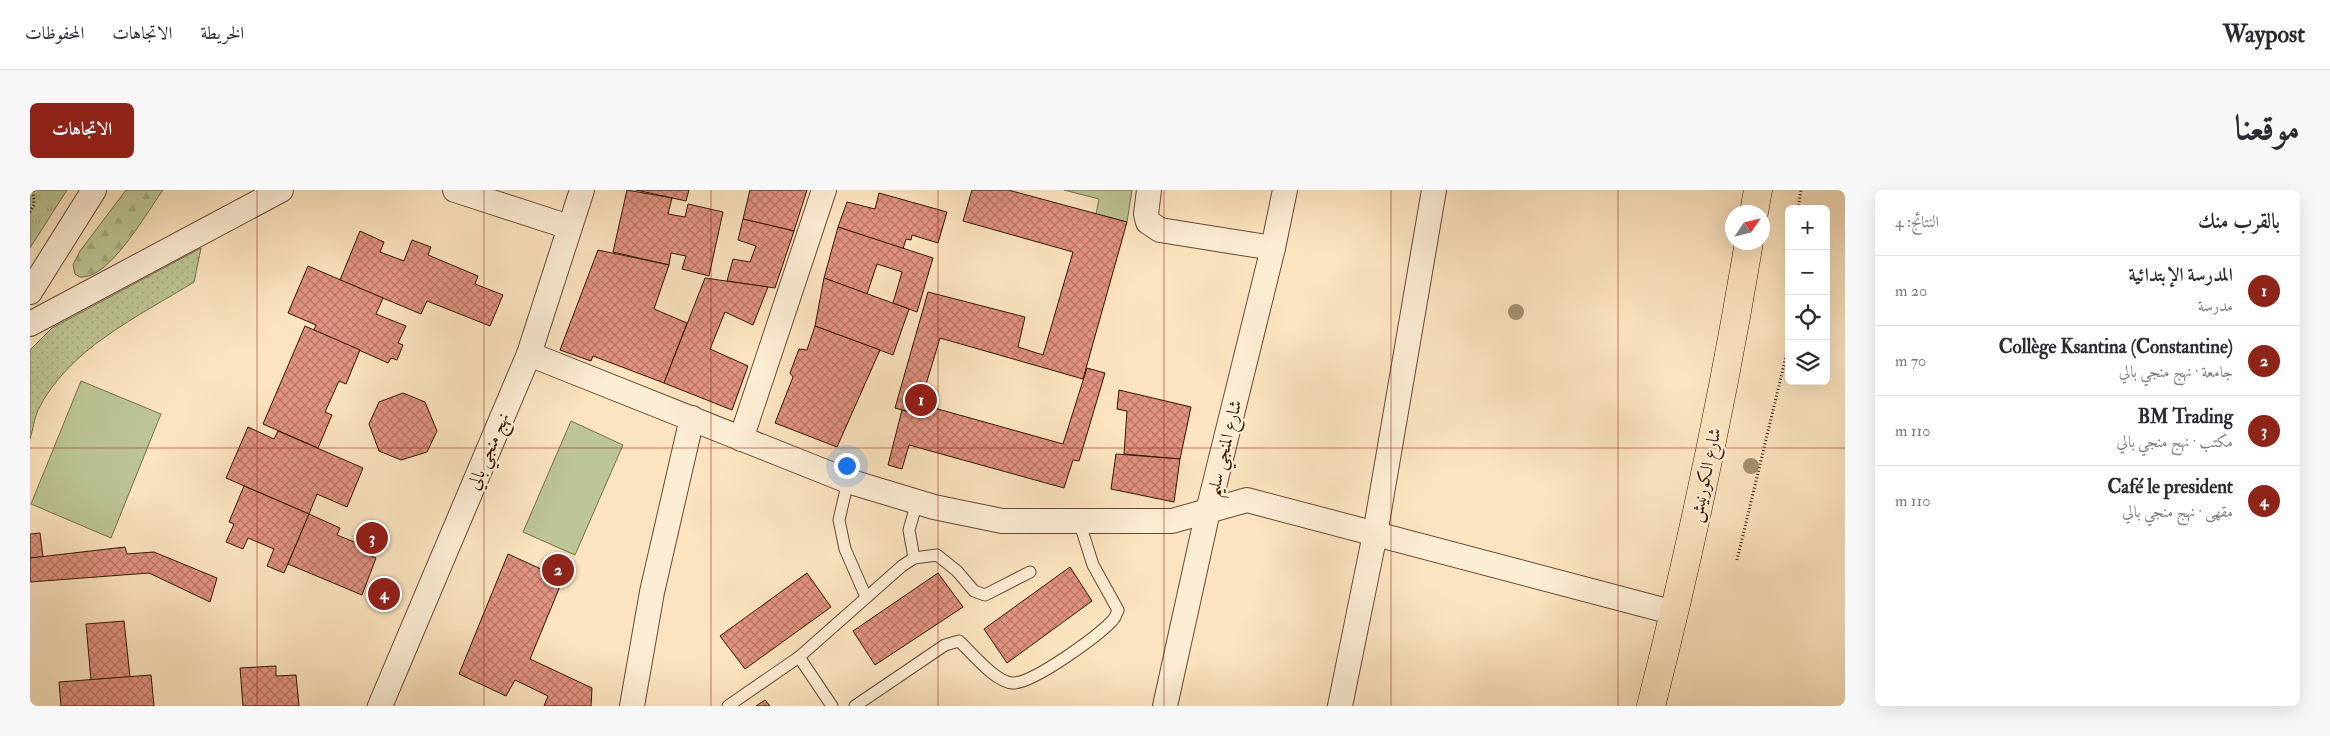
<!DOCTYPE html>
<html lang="ar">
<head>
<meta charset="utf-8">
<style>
  :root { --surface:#fff; --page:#f7f7f7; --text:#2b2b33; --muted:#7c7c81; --line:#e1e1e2; --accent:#8f2418 }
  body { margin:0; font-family:"IM FELL Double Pica",Amiri,serif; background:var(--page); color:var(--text); direction:rtl }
  .controls { position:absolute; right:15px; top:15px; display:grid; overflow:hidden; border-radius:8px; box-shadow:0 5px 20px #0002 }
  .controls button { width:45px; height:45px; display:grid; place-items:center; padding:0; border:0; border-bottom:1px solid var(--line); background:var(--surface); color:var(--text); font:25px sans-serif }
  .compass { position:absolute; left:1695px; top:15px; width:45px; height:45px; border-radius:50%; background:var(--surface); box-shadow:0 5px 20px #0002; rotate:55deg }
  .you { position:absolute; left:816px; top:275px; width:18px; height:18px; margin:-12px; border:4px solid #fff; border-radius:50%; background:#1a73e8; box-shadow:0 0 0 8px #1a73e833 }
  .badge { display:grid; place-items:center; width:32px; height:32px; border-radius:50%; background:var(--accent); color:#fff; font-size:16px; font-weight:700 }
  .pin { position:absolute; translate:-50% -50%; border:2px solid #fff; box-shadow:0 1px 5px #0006 }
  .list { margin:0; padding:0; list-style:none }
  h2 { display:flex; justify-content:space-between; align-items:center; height:65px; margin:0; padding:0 20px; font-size:21px }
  h2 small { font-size:16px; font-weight:400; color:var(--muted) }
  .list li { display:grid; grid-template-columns:32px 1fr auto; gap:15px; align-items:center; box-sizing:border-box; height:70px; padding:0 20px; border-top:1px solid var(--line) }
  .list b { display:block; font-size:19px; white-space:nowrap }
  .list p { margin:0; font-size:16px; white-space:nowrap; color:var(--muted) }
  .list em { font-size:16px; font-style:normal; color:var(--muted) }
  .icon { flex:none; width:28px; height:28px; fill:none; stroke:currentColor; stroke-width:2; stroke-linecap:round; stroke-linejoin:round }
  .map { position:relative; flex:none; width:1815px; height:516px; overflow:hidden; direction:ltr; border-radius:8px }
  header { display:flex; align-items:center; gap:30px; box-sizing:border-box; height:70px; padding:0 25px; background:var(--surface); border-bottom:1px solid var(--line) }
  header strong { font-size:24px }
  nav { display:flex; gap:28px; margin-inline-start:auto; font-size:18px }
  .intro { display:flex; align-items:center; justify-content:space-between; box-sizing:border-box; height:120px; padding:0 30px }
  h1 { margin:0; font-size:35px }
  .button { padding:12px 22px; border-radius:8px; background:var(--accent); color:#fff; font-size:18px; font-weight:700 }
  main { display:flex; gap:30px; padding:0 30px }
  aside { flex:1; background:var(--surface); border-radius:8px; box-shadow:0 5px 20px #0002 }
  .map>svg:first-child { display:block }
  .grass { fill:url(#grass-dots); stroke:#786e4c }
  .forest { fill:url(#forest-firs); stroke:#786e4c }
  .park { fill:url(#park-tufts); stroke:#786e4c }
  .garden { fill:#bcc594; stroke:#786e4c }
  .building { fill:url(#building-cross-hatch); stroke:#341604 }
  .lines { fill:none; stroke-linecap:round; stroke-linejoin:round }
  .service-casing { stroke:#664a33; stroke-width:13 }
  .minor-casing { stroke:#664a33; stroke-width:26 }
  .primary-casing { stroke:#341604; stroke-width:29 }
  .path { stroke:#341604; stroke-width:3; stroke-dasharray:1 2.5; stroke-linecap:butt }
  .service { stroke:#fcedd5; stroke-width:11 }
  .minor { stroke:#fcedd5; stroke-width:24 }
  .primary { stroke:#fbe4bf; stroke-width:28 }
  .tree { fill:#a49070 }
  .grid { fill:none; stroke:#8f2418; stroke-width:1; stroke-opacity:0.55 }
  .labels { text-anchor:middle; stroke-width:4.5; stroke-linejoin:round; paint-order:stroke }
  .street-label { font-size:18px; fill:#341604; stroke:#fcedd5 }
</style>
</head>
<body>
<header>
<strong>Waypost</strong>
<nav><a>الخريطة</a><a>الاتجاهات</a><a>المحفوظات</a></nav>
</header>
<div class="intro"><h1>موقعنا</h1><a class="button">الاتجاهات</a></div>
<main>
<aside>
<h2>بالقرب منك<small>النتائج: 4</small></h2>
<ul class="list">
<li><span class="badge">1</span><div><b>المدرسة الإبتدائية</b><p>مدرسة</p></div><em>20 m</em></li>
<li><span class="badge">2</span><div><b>Collège Ksantina (Constantine)</b><p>جامعة · نهج منجي بالي</p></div><em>70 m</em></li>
<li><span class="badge">3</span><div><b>BM Trading</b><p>مكتب · نهج منجي بالي</p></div><em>110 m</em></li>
<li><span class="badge">4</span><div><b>Café le president</b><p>مقهى · نهج منجي بالي</p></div><em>110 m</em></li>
</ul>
</aside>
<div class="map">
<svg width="1815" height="516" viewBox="0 0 1815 516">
  <defs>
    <pattern id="grass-dots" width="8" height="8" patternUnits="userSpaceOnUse" patternTransform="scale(1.25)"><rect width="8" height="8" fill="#bcc594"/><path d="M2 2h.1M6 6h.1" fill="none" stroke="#a2a87e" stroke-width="1.8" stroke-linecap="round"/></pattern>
    <pattern id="forest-firs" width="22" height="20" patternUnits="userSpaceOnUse" patternTransform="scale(1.25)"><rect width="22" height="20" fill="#bcc594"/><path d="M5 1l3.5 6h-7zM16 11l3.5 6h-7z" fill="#a2a87e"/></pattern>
    <pattern id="park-tufts" width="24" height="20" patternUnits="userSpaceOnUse" patternTransform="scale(1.25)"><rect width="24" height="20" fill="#bcc594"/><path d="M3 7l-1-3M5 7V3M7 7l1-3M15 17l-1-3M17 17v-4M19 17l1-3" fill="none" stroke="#a2a87e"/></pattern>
    <pattern id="building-cross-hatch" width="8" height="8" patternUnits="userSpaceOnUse" patternTransform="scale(1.25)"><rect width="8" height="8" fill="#e29280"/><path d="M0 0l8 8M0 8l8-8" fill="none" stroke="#b87667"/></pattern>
  </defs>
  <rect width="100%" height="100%" fill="#fbe4bf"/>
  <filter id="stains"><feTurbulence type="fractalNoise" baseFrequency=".004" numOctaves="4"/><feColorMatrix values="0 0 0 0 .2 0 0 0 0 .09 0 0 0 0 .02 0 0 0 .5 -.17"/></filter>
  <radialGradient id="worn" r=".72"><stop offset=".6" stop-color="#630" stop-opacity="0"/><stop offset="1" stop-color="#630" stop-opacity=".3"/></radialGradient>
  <!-- grass -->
  <path class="grass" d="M171 58 164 92C108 127 39 158 8 220 4 229 3 240 0 249V160L22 138Z"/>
  <!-- forest -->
  <path class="forest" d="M96 0H133C117 22 79 90 50 87L45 84 43 75 50 61Z"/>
  <!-- park -->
  <path class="park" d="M0 0H37L0 58Z"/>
  <!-- garden -->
  <g class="garden">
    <path d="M1034 0H1102L1097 32 1066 24 1069 9Z"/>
    <path d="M51 191 131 224 81 348 1 314Z"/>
    <path d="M541 231 593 255 545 365 493 342Z"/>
  </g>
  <!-- building -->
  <g class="building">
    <path d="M597 0 642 8 638 24 655 27 658 14 693 22 679 86 652 79 656 66 641 63 639 75 583 62Z"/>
    <path d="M606 0H659L656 11Z"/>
    <path d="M720 0H777L764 41 713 29Z"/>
    <path d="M942 0H978L1097 32 1053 189 910 148 887 224 865 218 898 102 995 127 988 157 1013 165 1043 62 933 31Z"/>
    <path d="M849 3 917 22 908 53 882 45 881 50 876 49 873 59 808 37 817 12 845 19Z"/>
    <path d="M713 29 764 41 745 98 697 91 703 69 720 72 726 56 708 50Z"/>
    <path d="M808 37 903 68 887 122 863 113 872 82 847 74 837 104 794 88Z"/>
    <path d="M330 41 354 52 350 62 374 71 382 50 401 57 398 65 448 86 445 94 473 105 460 136 397 111 391 124 310 90Z"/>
    <path d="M568 60 639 75 624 119 657 133 634 193 563 166 561 171 530 160Z"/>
    <path d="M278 76 353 108 346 124 376 136 368 153 373 155 367 170 361 168 358 173 284 140 286 135 258 123Z"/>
    <path d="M675 88 738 97 723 135 695 122 680 159 718 176 702 220 634 193Z"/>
    <path d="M794 88 879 119 863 165 785 136Z"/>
    <path d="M275 136 330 160 316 194 309 191 295 222 302 225 288 258 233 234Z"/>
    <path d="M785 136 850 160 807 257 745 233 763 187 760 183 769 159 777 160Z"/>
    <path d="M1057 178 1075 183 1049 271 1043 270 1034 298 879 255 872 279 858 275 872 220 887 224 890 214 1033 254Z"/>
    <path d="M1089 200 1161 217 1150 269 1094 264 1097 221 1087 219Z"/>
    <path d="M373 203 395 212 407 241 397 262 371 270 349 261 339 234 349 212Z"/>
    <path d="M218 237 244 249 248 241 333 278 317 317 287 304 279 324 196 288Z"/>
    <path d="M1086 264 1150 269 1144 312 1081 299Z"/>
    <path d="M214 296 279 324 254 383 237 376 244 359 218 348 213 359 196 352 204 334 199 332Z"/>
    <path d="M279 324 310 338 307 345 334 356 331 362 346 368 332 405 258 374Z"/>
    <path d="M10 343 13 367 0 368V344Z"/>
    <path d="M95 357 97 364 124 362 187 388 180 412 119 383 0 392V368Z"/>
    <path d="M478 364 533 389 500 469 562 498 561 516H514L518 506 485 490 476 506 429 484Z"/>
    <path d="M1040 377 1062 411 977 473 954 439Z"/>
    <path d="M777 383 801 417 715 479 690 446Z"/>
    <path d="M908 383 933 417 845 475 823 441Z"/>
    <path d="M94 431 100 487 61 490 56 434Z"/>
    <path d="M246 476V486L266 485 269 516H213L210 478Z"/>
    <path d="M121 485 124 516H31L29 492Z"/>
    <path d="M735 510 740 516H726Z"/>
  </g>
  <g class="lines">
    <defs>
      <g id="service">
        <path d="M818 291 809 330 815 359 836 407"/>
        <path d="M884 368 879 340 887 312"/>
        <path d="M769 467 872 376 884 368 907 365 927 381 944 401 955 405 1000 382"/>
        <path d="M698 516 769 467 802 516"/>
        <path d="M825 516 915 455 929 451C941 462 966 493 983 493 1004 493 1068 446 1083 430 1086 427 1086 424 1088 420L1063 375 1049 331"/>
      </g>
      <g id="minor">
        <path d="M425 0 539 37"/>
        <path d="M1119 0 1116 24 1118 32 1130 40 1243 58"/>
        <path d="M0 102 64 0"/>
        <path d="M0 134 251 0"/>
        <path d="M499 164 818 291 904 317 972 331H1142L1217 310 1645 423"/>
        <path d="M711 249 794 0"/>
        <path d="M350 516 499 164 552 0"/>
        <path d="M602 516 622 402 662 228"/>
        <path d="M1135 516 1178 321 1243 58 1255 0"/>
        <path d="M1310 516 1345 344 1404 0"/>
      </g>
      <g id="primary">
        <path d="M1724 22 1728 0"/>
        <path d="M1621 516C1660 363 1693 208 1719 52"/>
      </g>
    </defs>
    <!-- service casing -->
    <use href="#service" class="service-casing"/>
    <!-- minor casing -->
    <use href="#minor" class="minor-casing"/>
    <!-- primary casing -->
    <use href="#primary" class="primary-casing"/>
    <!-- path -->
    <g class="path">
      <path d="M1768 19 1771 0"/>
      <path d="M0 22 4 15 3 0"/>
      <path d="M1707 370 1759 154"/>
    </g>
    <!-- service -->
    <use href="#service" class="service"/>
    <!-- minor -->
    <use href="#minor" class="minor"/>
    <!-- primary -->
    <use href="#primary" class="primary"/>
  </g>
  <!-- trees -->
  <g class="tree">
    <circle cx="1486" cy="122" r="8"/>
    <circle cx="1721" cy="276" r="8"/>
  </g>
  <!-- grid -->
  <path class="grid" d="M227 0V516M454 0V516M681 0V516M908 0V516M1134 0V516M1361 0V516M1588 0V516M0 258H1815"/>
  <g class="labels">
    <!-- street labels -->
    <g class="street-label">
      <text transform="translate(1194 258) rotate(-76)" y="6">شارع المنجي سليم</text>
      <text transform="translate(458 261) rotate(-67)" y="6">نهج منجي بالي</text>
      <text transform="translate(1675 285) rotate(-78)" y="6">شارع الكورنيش</text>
    </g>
  </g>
  <rect width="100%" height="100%" filter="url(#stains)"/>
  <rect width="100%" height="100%" fill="url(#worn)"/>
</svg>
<div class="controls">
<button>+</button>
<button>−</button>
<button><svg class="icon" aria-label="locate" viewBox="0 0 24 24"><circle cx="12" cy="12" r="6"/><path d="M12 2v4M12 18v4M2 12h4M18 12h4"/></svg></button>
<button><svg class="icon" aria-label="layers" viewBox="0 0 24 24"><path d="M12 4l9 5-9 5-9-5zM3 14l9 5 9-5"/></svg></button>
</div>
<svg class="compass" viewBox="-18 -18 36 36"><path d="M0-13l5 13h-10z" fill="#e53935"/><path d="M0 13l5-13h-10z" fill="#7c7c81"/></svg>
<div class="you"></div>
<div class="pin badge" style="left:891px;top:210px">1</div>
<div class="pin badge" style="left:528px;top:380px">2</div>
<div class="pin badge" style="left:342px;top:348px">3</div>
<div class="pin badge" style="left:354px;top:404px">4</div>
</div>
</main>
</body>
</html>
